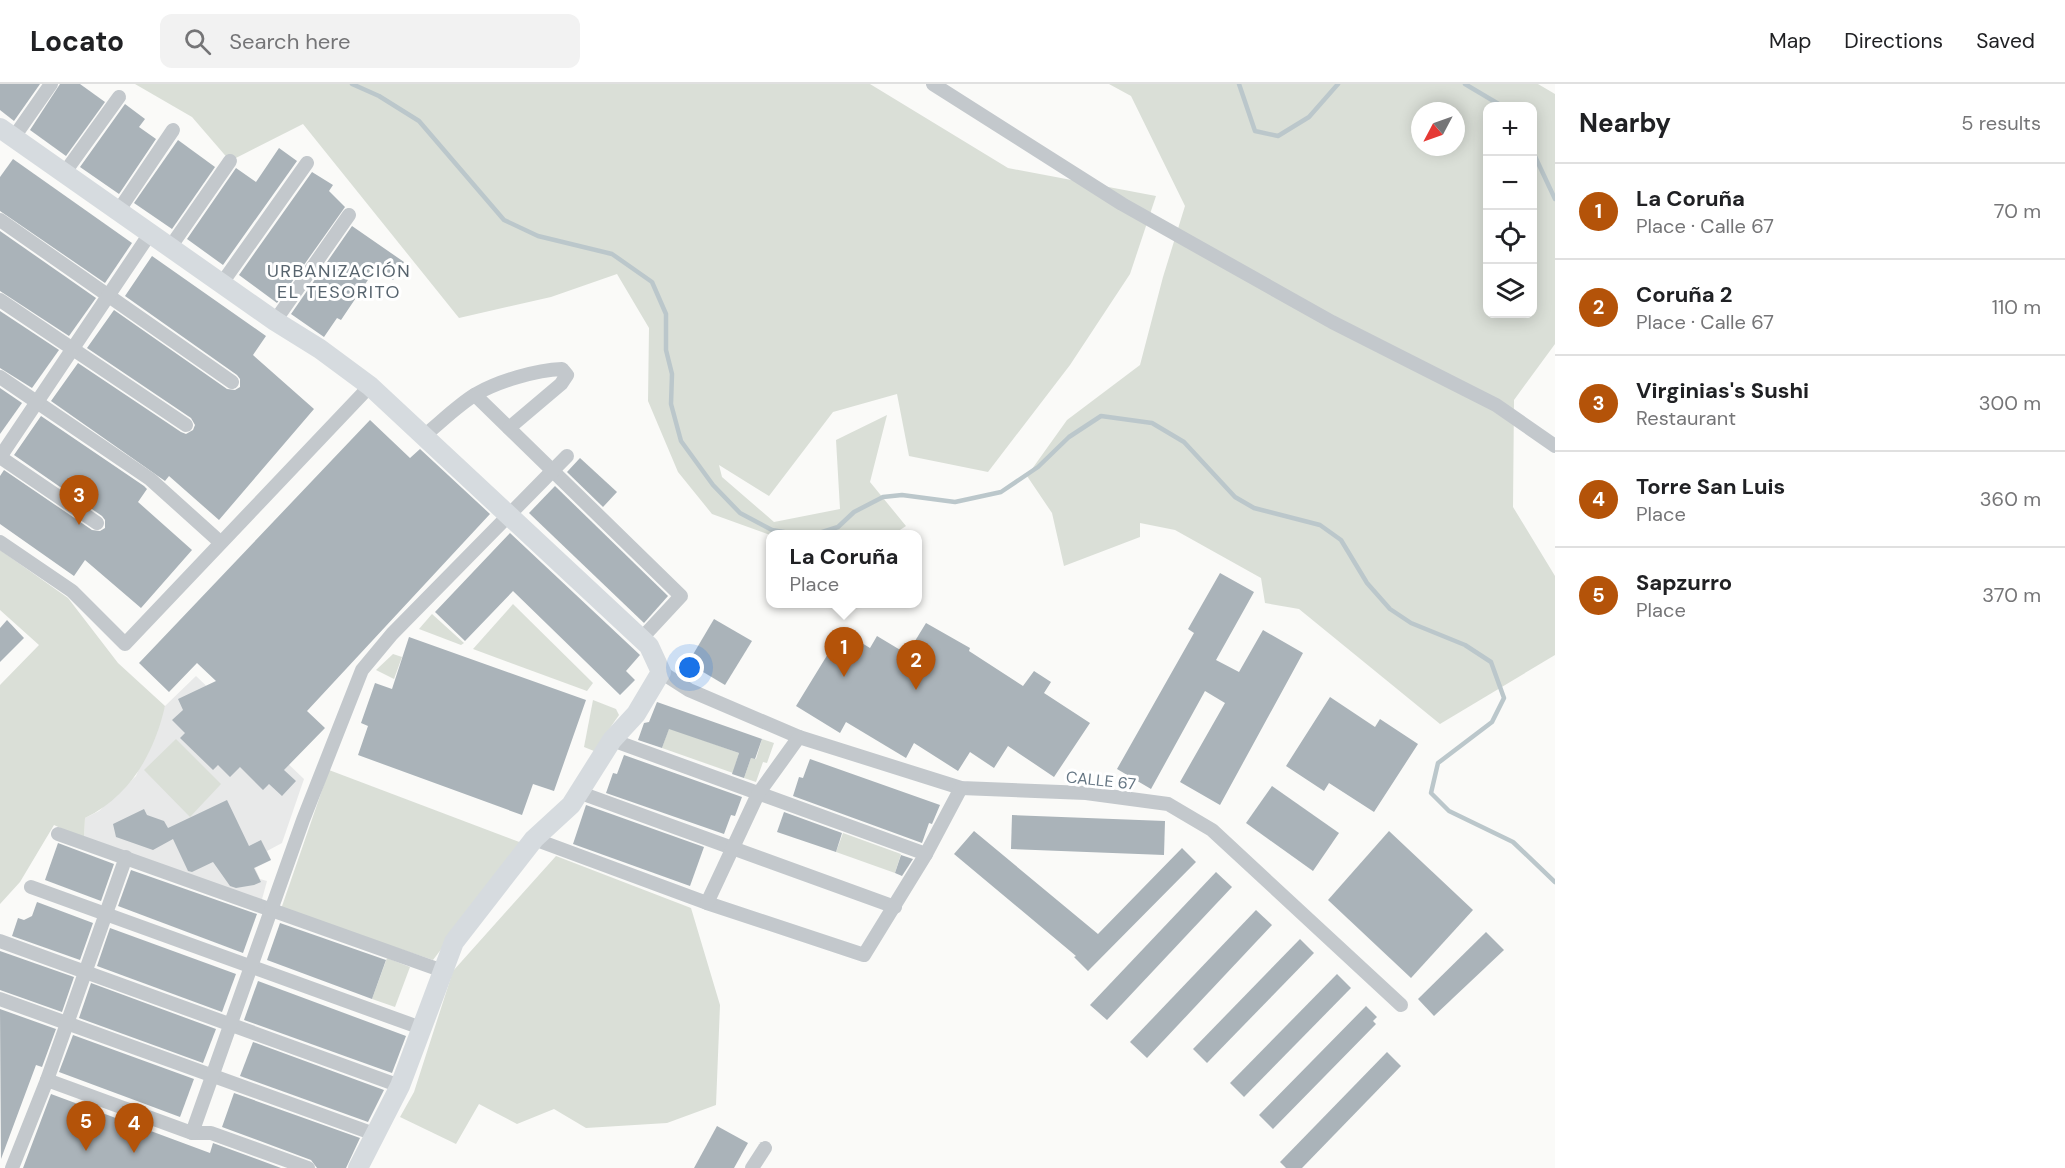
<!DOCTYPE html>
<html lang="en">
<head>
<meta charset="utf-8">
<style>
  :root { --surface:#fff; --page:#f2f2f2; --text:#202124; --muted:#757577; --line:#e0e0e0; --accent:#b45309 }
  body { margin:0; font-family:"DM Sans",sans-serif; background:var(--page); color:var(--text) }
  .controls { position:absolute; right:18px; top:18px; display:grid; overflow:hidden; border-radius:12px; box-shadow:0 3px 15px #0003 }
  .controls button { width:54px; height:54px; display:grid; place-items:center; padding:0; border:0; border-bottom:2px solid var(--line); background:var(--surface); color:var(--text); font:30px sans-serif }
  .compass { position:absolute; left:1411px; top:18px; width:54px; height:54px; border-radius:50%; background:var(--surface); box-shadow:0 3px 15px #0003; rotate:229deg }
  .you { position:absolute; left:690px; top:584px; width:21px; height:21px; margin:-15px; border:4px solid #fff; border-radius:50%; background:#1a73e8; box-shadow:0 0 0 9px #1a73e833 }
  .badge { display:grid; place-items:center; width:39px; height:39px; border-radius:50%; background:var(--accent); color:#fff; font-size:20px; font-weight:700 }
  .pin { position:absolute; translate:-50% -50px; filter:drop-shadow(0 2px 3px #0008) }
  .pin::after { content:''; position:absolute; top:32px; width:21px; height:18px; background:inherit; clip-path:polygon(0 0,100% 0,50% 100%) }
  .popup { position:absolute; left:766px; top:446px; width:156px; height:78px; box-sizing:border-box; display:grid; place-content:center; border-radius:12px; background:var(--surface); filter:drop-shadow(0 2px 4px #0005); font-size:20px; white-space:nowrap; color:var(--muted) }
  .popup b { font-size:22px; color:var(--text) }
  .popup::after { content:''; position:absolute; left:50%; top:100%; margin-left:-12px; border:12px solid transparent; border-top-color:var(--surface) }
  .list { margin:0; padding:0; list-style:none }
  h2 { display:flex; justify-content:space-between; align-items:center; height:78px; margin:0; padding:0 24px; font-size:26px }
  h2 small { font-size:20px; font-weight:400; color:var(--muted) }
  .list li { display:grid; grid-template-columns:39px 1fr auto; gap:18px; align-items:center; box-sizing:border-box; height:96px; padding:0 24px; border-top:2px solid var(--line) }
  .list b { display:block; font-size:22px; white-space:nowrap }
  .list p { margin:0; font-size:20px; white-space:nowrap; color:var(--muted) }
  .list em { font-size:20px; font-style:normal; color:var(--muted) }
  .icon { flex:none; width:33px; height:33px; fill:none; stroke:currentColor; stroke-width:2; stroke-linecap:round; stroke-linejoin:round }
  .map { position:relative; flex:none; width:1555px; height:1084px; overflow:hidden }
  header { display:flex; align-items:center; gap:36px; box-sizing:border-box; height:84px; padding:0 30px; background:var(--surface); border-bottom:2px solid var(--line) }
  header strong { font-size:28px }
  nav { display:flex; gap:33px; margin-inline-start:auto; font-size:21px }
  .search { width:420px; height:54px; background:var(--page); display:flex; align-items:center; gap:15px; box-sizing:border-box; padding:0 21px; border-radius:12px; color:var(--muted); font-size:22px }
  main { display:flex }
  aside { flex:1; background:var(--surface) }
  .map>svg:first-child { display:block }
  .built { fill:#e8e9e9 }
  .green { fill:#dadfd7; fill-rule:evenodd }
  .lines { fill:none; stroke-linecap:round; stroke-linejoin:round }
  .stream { stroke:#bbc7cb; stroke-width:4.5 }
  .building { fill:#aab3b9 }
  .street { stroke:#c3c8cc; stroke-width:14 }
  .secondary { stroke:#d6dbdf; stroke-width:20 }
  .labels { text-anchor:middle; stroke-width:6; stroke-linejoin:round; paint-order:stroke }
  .street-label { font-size:16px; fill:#657683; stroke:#fff }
  .neighbourhood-label { font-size:18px; letter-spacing:1.5px; fill:#57646e; stroke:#fff }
</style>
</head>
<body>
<header>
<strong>Locato</strong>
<div class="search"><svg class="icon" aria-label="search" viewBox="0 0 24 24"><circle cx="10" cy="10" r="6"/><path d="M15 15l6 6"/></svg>Search here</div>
<nav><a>Map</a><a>Directions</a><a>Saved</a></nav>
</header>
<main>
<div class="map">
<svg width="1555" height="1084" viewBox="0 0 1555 1084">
  <rect width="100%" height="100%" fill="#fafaf8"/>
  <!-- built -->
  <path class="built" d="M196 592 304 695 282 759 267 767 271 776 255 784 260 795 267 797 261 819 84 755 85 734 99 727 136 692 165 622Z"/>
  <!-- green -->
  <g class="green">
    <path d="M135 0H870L1008 84 1156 112 1130 190 1070 281 988 388 909 372 897 310 833 328 769 412 719 381 722 393 774 438 840 425 836 356 887 331 870 398 906 442 894 450 770 451 712 430 678 388 648 317 649 244 617 190 551 213 459 234 303 40 230 77 192 33Z"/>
    <path d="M1109 0H1538L1555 10V260L1514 316 1513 423 1555 492V571L1440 640 1299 525 1265 519 1261 494 1175 446 1140 439V453L1064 482 1052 429 1027 392 1067 336 1140 281 1163 193 1185 122 1131 12ZM1488 22H1532V230H1488ZM1420 27H1456V63H1420Z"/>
    <path d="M0 466 68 514 118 579 165 622C154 670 130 712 85 734L84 755 54 741 20 798 0 820V601L39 561 0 526Z"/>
    <path d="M513 520 593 599 587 607 473 565Z"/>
    <path d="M432 530 464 559 461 561 419 545Z"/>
    <path d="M393 570 402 573 394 595 376 586Z"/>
    <path d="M593 616 616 625 619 631 594 667 584 663Z"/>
    <path d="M669 644 739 669 733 689 662 664Z"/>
    <path d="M176 655 221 700 190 733 144 686Z"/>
    <path d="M762 655 774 659 767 679 763 678 756 698 744 694 751 674 756 675Z"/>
    <path d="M329 686 522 759 433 876 281 825Z"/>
    <path d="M843 749 901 770 895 789 836 768Z"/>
    <path d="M556 772 691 824 720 921 716 1021 667 1039 586 1044 554 1025 517 1040 479 1020 456 1060 400 1033 414 1008 453 887Z"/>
    <path d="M387 874 410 883 395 923 372 915Z"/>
  </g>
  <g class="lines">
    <!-- stream -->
    <g class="stream">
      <path d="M352 0 379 12 419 37 504 136 538 152 612 170 652 198 666 230V266L672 290 671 320 681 357 713 401 740 429 772 446 795 450"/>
      <path d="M1239 0 1255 47 1278 52 1309 33 1338 0"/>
      <path d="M1465 0 1502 22"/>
      <path d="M1532 66 1555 115"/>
      <path d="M816 450 838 443 854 428 883 413 902 411 955 418 1001 408 1038 383 1069 353 1101 332 1152 339 1184 358 1235 413 1254 424 1320 441 1341 456 1367 499 1390 525 1411 539 1465 561 1491 578 1504 614 1492 638 1438 679 1431 709 1449 727 1513 758 1555 798"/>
    </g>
  </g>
  <!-- building -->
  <g class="building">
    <path d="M0 0H40L14 37 0 26Z"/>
    <path d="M60 0H80L105 18 66 72 30 46Z"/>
    <path d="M125 20 145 35 139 43 156 55 119 110 80 83Z"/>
    <path d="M178 56 215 83 172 145 134 119Z"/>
    <path d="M279 64 297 77 223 181 187 155 236 84 256 98Z"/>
    <path d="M13 75 132 159 105 199 0 127V93Z"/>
    <path d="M312 88 333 101 329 107 345 123 277 219 239 191Z"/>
    <path d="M352 142 404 178 393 196 376 184 341 236 337 234 324 253 291 230Z"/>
    <path d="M0 147 96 214 69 252 0 207Z"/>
    <path d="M152 172 266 252 253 271 314 325 219 436 169 392 165 397 51 317 78 279 181 348 186 350 193 346 195 341 191 334 87 264 114 226 227 305 235 306 240 303V295L237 291 125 212Z"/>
    <path d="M0 227 59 266 32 304 0 284Z"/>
    <path d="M0 304 22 319 0 350Z"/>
    <path d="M41 332 144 402 147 405 138 418 192 466 141 524 85 476 74 492 0 440V392L4 386 92 446 100 447 105 444V436L102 432 14 371Z"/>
    <path d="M370 336 410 374 420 365 490 430 307 627 325 644 284 686 296 697 282 712 269 700 263 706 240 683 230 693 218 681 213 686 180 654 185 649 172 636 183 626 178 615 216 597 197 579 169 608 139 579Z"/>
    <path d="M580 374 617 408 603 423 567 388Z"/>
    <path d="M555 402 668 512 644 539 529 429Z"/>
    <path d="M510 449 640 571 626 587 635 596 620 611 513 507 465 557 435 528Z"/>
    <path d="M1220 489 1254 508 1216 576 1239 588 1263 546 1303 569 1220 721 1180 698 1225 619 1205 607 1151 705 1117 685 1194 549 1188 545Z"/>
    <path d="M714 535 752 557 725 601 688 579Z"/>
    <path d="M7 536 24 554 0 578V544Z"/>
    <path d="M926 539 970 564 969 567 1023 602 1034 587 1051 598 1044 609 1090 639 1054 693 1008 662 994 684 970 668 958 687 914 659 906 674 846 638 840 649 796 622 842 547 870 564 877 552 907 570Z"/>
    <path d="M409 553 586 616 554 707 533 700 522 731 358 671 368 642 361 639 375 599 392 605Z"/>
    <path d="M1330 613 1375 643 1380 635 1418 660 1374 728 1329 699 1324 707 1286 682Z"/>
    <path d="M657 618 762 655 755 675 751 674 744 694 732 690 739 669 669 645 662 664 638 656 644 639 649 638Z"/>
    <path d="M624 671 742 713 735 732 731 731 724 750 606 709 613 689 617 690Z"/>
    <path d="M810 675 940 721 932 740 929 739 922 759 793 712 799 693 803 694Z"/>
    <path d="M1272 702 1339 749 1313 787 1246 739Z"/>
    <path d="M227 716 249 762 261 756 271 776 254 784 261 798 254 801 236 804 230 802 213 778 192 788 188 787 173 755 153 766 116 753 113 740 144 725 147 731 164 737 168 744Z"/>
    <path d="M586 721 704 763 690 802 573 760Z"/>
    <path d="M784 728 842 749 836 768 777 748Z"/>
    <path d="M1012 731 1165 737 1164 771 1011 765Z"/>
    <path d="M974 747 1098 850 1182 764 1196 778 1088 887 1074 873 1076 872 954 770Z"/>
    <path d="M1389 747 1473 826 1411 894 1328 816Z"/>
    <path d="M58 759 114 780 101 817 45 796Z"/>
    <path d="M901 771 913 775 902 792 895 789Z"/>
    <path d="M131 786 257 830 243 869 118 822Z"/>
    <path d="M1216 788 1232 803 1107 936 1090 921Z"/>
    <path d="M37 818 93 839 80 876 12 852 18 834 24 836 32 832Z"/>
    <path d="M1256 826 1272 841 1147 974 1130 958Z"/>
    <path d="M280 839 386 876 372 915 267 876Z"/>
    <path d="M110 844 236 890 222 928 97 882Z"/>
    <path d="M1486 848 1504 866 1434 932 1418 915Z"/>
    <path d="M1300 855 1314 869 1207 979 1193 965Z"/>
    <path d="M0 867 74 893 62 928 0 906Z"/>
    <path d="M1337 890 1351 904 1244 1013 1230 999Z"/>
    <path d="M258 897 406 952 392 989 244 936Z"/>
    <path d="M91 899 216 945 203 979 79 934Z"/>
    <path d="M1366 922 1377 933 1373 937 1376 940 1273 1045 1259 1031Z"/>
    <path d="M0 925 56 945 42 983 36 981 1 1075Z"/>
    <path d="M73 951 194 995 180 1033 59 988Z"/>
    <path d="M253 958 384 1006 368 1038 240 992Z"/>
    <path d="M1387 968 1401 982 1302 1084H1286L1280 1078Z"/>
    <path d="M234 1009 360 1054 346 1084H317L311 1076 222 1043Z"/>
    <path d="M51 1010 210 1069 213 1059 281 1084H23Z"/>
    <path d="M717 1042 748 1059 734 1084H694Z"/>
  </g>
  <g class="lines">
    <!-- street -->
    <g class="street">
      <path d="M933 0 1122 120 1332 238 1496 321 1555 362"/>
      <path d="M14 53 51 0"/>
      <path d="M65 88 119 13"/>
      <path d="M119 126 173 46"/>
      <path d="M0 136 232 298"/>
      <path d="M171 162 230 77"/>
      <path d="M222 199 307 79"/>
      <path d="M0 216 186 341"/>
      <path d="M275 237 349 131"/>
      <path d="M0 293 150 395 220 458"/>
      <path d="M475 311 681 512 641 555"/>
      <path d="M425 351C441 338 458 321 476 310 499 297 536 286 562 285L567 291 561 300 509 344"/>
      <path d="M97 439 0 373 151 148"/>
      <path d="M0 458 72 507 125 560 370 302"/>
      <path d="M661 588 689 606 799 653 961 704 1086 709 1168 720 1212 746 1401 921"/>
      <path d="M612 656 926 770"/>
      <path d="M578 708 895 823"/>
      <path d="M58 750 443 887"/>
      <path d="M534 755 707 819 864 871 926 770 961 704"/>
      <path d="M31 803 421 944"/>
      <path d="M707 819 758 710 799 653"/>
      <path d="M0 857 400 1002"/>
      <path d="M0 915 377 1051"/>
      <path d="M47 996 192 1049H211L308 1084"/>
      <path d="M192 1049 303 736 362 586 392 550 567 372"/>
      <path d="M12 1084 47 996 126 773"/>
      <path d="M752 1084 765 1064"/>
    </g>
    <!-- secondary -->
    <path class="secondary" d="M0 44 275 237 320 265 370 302 649 562 661 588 636 630 612 656 571 721 534 755 454 858 400 1002 358 1084"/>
  </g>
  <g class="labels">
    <!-- street labels -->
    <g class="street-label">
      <text transform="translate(1101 696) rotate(6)" y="6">CALLE 67</text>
    </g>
    <!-- neighbourhood labels -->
    <g class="neighbourhood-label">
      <text x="339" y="193">URBANIZACIÓN<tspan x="339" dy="21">EL TESORITO</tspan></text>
    </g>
  </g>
</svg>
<div class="controls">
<button>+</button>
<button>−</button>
<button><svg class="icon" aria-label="locate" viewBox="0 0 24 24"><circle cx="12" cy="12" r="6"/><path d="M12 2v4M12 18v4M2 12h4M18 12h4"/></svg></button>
<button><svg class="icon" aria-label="layers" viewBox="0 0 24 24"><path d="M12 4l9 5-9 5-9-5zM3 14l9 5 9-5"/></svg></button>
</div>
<svg class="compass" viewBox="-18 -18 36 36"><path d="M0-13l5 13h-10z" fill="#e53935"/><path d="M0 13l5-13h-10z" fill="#757577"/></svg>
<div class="you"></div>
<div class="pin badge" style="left:844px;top:593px">1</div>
<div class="popup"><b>La Coruña</b>Place</div>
<div class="pin badge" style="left:916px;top:606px">2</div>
<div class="pin badge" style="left:79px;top:441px">3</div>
<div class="pin badge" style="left:134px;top:1069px">4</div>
<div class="pin badge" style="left:86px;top:1067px">5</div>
</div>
<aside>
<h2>Nearby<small>5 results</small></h2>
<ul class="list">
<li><span class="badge">1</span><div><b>La Coruña</b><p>Place · Calle 67</p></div><em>70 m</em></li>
<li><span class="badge">2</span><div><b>Coruña 2</b><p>Place · Calle 67</p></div><em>110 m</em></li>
<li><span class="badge">3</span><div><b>Virginias's Sushi</b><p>Restaurant</p></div><em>300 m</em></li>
<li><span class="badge">4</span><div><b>Torre San Luis</b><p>Place</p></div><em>360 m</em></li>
<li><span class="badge">5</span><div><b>Sapzurro</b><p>Place</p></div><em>370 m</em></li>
</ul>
</aside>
</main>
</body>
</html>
